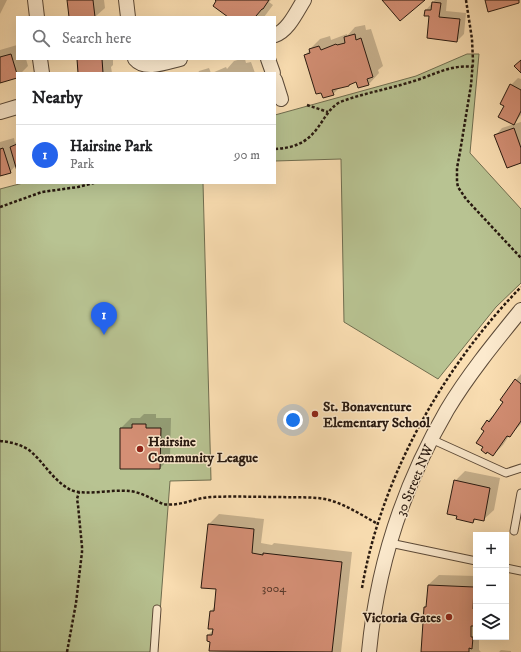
<!DOCTYPE html>
<html lang="en">
<head>
<meta charset="utf-8">
<style>
  :root { --surface:#fff; --page:#f2f2f2; --text:#202124; --muted:#757577; --line:#e0e0e0; --accent:#2563eb }
  body { margin:0; font-family:"IM FELL DW Pica",serif; background:var(--page); color:var(--text) }
  .controls { position:absolute; right:12px; bottom:12px; display:grid; overflow:hidden; border-radius:0px; box-shadow:0 4px 16px #0002 }
  .controls button { width:36px; height:36px; display:grid; place-items:center; padding:0; border:0; border-bottom:1px solid var(--line); background:var(--surface); color:var(--text); font:20px sans-serif }
  .you { position:absolute; left:293px; top:420px; width:14px; height:14px; margin:-10px; border:3px solid #fff; border-radius:50%; background:#1a73e8; box-shadow:0 0 0 6px #1a73e833 }
  .badge { display:grid; place-items:center; width:26px; height:26px; border-radius:50%; background:var(--accent); color:#fff; font-size:13px; font-weight:700 }
  .pin { position:absolute; translate:-50% -33px; filter:drop-shadow(0 1px 2px #0008) }
  .pin::after { content:''; position:absolute; top:21px; width:14px; height:12px; background:inherit; clip-path:polygon(0 0,100% 0,50% 100%) }
  .list { margin:0; padding:0; list-style:none }
  h2 { display:flex; justify-content:space-between; align-items:center; height:52px; margin:0; padding:0 16px; font-size:17px }
  h2 small { font-size:13px; font-weight:400; color:var(--muted) }
  .list li { display:grid; grid-template-columns:26px 1fr auto; gap:12px; align-items:center; box-sizing:border-box; height:60px; padding:0 16px; border-top:1px solid var(--line) }
  .list b { display:block; font-size:15px; white-space:nowrap }
  .list p { margin:0; font-size:13px; white-space:nowrap; color:var(--muted) }
  .list em { font-size:13px; font-style:normal; color:var(--muted) }
  .icon { flex:none; width:22px; height:22px; fill:none; stroke:currentColor; stroke-width:2; stroke-linecap:round; stroke-linejoin:round }
  .map { position:relative; flex:none; width:521px; height:652px; overflow:hidden }
  .search { position:absolute; background:var(--surface); box-shadow:0 4px 16px #0002; left:16px; top:16px; width:260px; height:44px; display:flex; align-items:center; gap:10px; box-sizing:border-box; padding:0 14px; border-radius:0px; color:var(--muted); font-size:15px }
  .panel { position:absolute; background:var(--surface); box-shadow:0 4px 16px #0002; left:16px; top:72px; width:260px; height:112px; border-radius:0px }
  .map>svg:first-child { display:block }
  .park { fill:#b8c392; stroke:#706e50 }
  .shadow { fill:#0003 }
  .building { fill:#d48f75; stroke:#27180f }
  .lines { fill:none; stroke-linecap:round; stroke-linejoin:round }
  .service-casing { stroke:#5c4a38; stroke-width:9 }
  .minor-casing { stroke:#5c4a38; stroke-width:16 }
  .path { stroke:#27180f; stroke-width:2.5; stroke-dasharray:3 2; stroke-linecap:butt }
  .service { stroke:#fceace; stroke-width:7 }
  .minor { stroke:#fceace; stroke-width:14 }
  .poi-dot { fill:#8f2418; stroke:#fceace; stroke-width:1.5 }
  .labels { text-anchor:middle; stroke-width:3; stroke-linejoin:round; paint-order:stroke }
  .number-label { font-size:12px; fill:#523628 }
  .poi-label { font-size:14px; font-weight:bold; fill:#27180f; stroke:#fceace; text-anchor:start }
  .street-label { font-size:14px; fill:#27180f; stroke:#fceace }
</style>
</head>
<body>
<div class="map">
<svg width="521" height="652" viewBox="0 0 521 652">
  <rect width="100%" height="100%" fill="#fbdfb3"/>
  <filter id="stains"><feTurbulence type="fractalNoise" baseFrequency=".005" numOctaves="4"/><feColorMatrix values="0 0 0 0 .2 0 0 0 0 .09 0 0 0 0 .02 0 0 0 .5 -.17"/></filter>
  <radialGradient id="worn" r=".72"><stop offset=".6" stop-color="#630" stop-opacity="0"/><stop offset="1" stop-color="#630" stop-opacity=".3"/></radialGradient>
  <!-- park -->
  <g class="park">
    <path d="M467 54H479L470 153 521 209V283L496 307 438 379 344 322 341 159 275 161V115L416 76Z"/>
    <path d="M23 183H203L211 480 170 481 157 652H0V189Z"/>
  </g>
  <!-- shadow -->
  <g class="shadow">
    <path d="M0 0H7L0 14Z"/>
    <path d="M68 0H104L105 8 96 16H106V17H70Z"/>
    <path d="M216 0H271L269 2 273 5 264 17H230Z"/>
    <path d="M435 0H447L446 11 466 13 464 34 457 41 426 10Z"/>
    <path d="M365 25 366 30 371 29 383 66 378 70 379 73 369 84 357 81 340 87 333 94 305 55 310 50V49L320 39 330 36 331 40 347 34V36L355 27Z"/>
    <path d="M17 45V59H26L28 66 21 73H17V77L0 82V50Z"/>
    <path d="M78 59H113V65L111 67 112 73H79Z"/>
    <path d="M241 59H245L246 63 251 62 255 73H212L226 67 227 69 234 61Z"/>
    <path d="M209 68 211 73H198L199 71Z"/>
    <path d="M518 78 521 79V115L514 123 505 105 511 85Z"/>
    <path d="M521 122V162L496 135 502 128Z"/>
    <path d="M14 138 15 143 17 141V167L16 165 10 172 0 175V142Z"/>
    <path d="M521 374V424L509 436 503 445 493 455 484 447 485 431 487 421 498 411 516 380Z"/>
    <path d="M144 414H156V418H171L170 458 160 468 121 428 131 418H140Z"/>
    <path d="M465 471 500 478 494 510 483 520 476 519 473 522 455 481Z"/>
    <path d="M219 514 264 519 261 543 272 545 274 543 352 552 341 652H223L210 651 212 641 208 635 213 630 211 611 215 606 217 588 209 524Z"/>
    <path d="M439 575 476 576V637H482L479 640V650L481 652H422L425 607 427 605 428 585Z"/>
    <path d="M501 650 511 651V652H499Z"/>
  </g>
  <!-- building -->
  <g class="building">
    <path d="M67 0H93L95 17H69Z"/>
    <path d="M215 0H269L263 9H262L256 16 258 17H228L213 6 216 1Z"/>
    <path d="M382 0H425L400 21Z"/>
    <path d="M485 0H519V3L488 12Z"/>
    <path d="M432 2 441 3 439 17 460 19 457 42 427 38 429 16H424L425 10H431Z"/>
    <path d="M355 34 356 40 361 38 373 77 367 79 369 85 358 88 356 82 349 85V86L332 90 334 95 323 98 321 93 316 94 304 55 310 53 309 49 319 46 321 50 336 44 337 45 345 43 344 37Z"/>
    <path d="M11 54 17 74V78L0 83V57Z"/>
    <path d="M77 59H102L103 73H78Z"/>
    <path d="M521 60V73L514 66Z"/>
    <path d="M510 84 521 90V111L514 125 498 117 504 106 500 104Z"/>
    <path d="M514 128 521 148V163L507 168 494 135Z"/>
    <path d="M17 144V171L10 147Z"/>
    <path d="M3 148 11 173 0 176V149Z"/>
    <path d="M515 379 521 384V421L510 437 507 436 493 456 487 452 486 454 481 450 483 447 476 443 484 431 481 429 487 420 489 422 503 402 500 400Z"/>
    <path d="M132 424H146V428H161L160 469H120V428H132Z"/>
    <path d="M454 480 490 488 484 521 474 519 473 523 456 519 457 516 447 514Z"/>
    <path d="M208 524 254 529 252 553 263 555V553L342 562 332 652 209 651 210 642 207 641V635H212L213 629H208L210 611H214L216 589 201 588Z"/>
    <path d="M428 585 474 587 473 609H476L475 626H471V637H473L472 649 469 648V652H421L424 607H426Z"/>
  </g>
  <g class="lines">
    <defs>
      <g id="service">
        <path d="M431 439 506 473 521 468"/>
        <path d="M514 531 521 493"/>
        <path d="M390 543 476 561"/>
        <path d="M506 568 521 571"/>
        <path d="M154 652 157 609"/>
      </g>
      <g id="minor">
        <path d="M35 0 37 17"/>
        <path d="M126 0 128 17"/>
        <path d="M275 35C288 31 297 11 304 0"/>
        <path d="M40 59 42 73"/>
        <path d="M135 59C145 71 167 62 180 59"/>
        <path d="M268 59 273 73"/>
        <path d="M275 80 281 99"/>
        <path d="M0 112 17 107"/>
        <path d="M369 652C377 567 404 484 447 410 468 375 495 342 521 310"/>
      </g>
    </defs>
    <!-- service casing -->
    <use href="#service" class="service-casing"/>
    <!-- minor casing -->
    <use href="#minor" class="minor-casing"/>
    <!-- path -->
    <g class="path">
      <path d="M466 0 472 39 473 61 471 85 460 152 457 168V182L458 187 466 199 521 258"/>
      <path d="M307 105 328 112"/>
      <path d="M275 149C292 148 305 144 316 130 324 120 328 109 340 102 364 93 389 89 414 81 434 75 451 64 473 67"/>
      <path d="M0 207 42 192 78 187 94 183"/>
      <path d="M0 441C10 442 20 444 29 450 44 462 53 481 71 490 85 496 112 489 129 491 141 492 152 499 163 504 179 507 194 498 211 497 234 496 257 497 281 497 297 498 314 496 329 500 347 505 363 516 378 524"/>
      <path d="M362 588C381 477 443 367 521 287"/>
      <path d="M67 652 76 603 82 552V547L78 505 77 499 79 492"/>
    </g>
    <!-- service -->
    <use href="#service" class="service"/>
    <!-- minor -->
    <use href="#minor" class="minor"/>
  </g>
  <!-- markers -->
  <g class="poi-dot">
    <circle cx="315" cy="414" r="4"/>
    <circle cx="140" cy="449" r="4"/>
    <circle cx="449" cy="617" r="4"/>
  </g>
  <g class="labels">
    <!-- number labels -->
    <g class="number-label">
      <text x="274" y="592">3004</text>
    </g>
    <!-- poi labels -->
    <g class="poi-label">
      <text x="323" y="411">St. Bonaventure<tspan x="323" dy="16">Elementary School</tspan></text>
      <text x="148" y="446">Hairsine<tspan x="148" dy="16">Community League</tspan></text>
      <text x="441" y="622" text-anchor="end">Victoria Gates</text>
    </g>
    <!-- street labels -->
    <g class="street-label">
      <text transform="translate(414 480) rotate(-67)" y="5">30 Street NW</text>
    </g>
  </g>
  <rect width="100%" height="100%" filter="url(#stains)"/>
  <rect width="100%" height="100%" fill="url(#worn)"/>
</svg>
<div class="controls">
<button>+</button>
<button>−</button>
<button><svg class="icon" aria-label="layers" viewBox="0 0 24 24"><path d="M12 4l9 5-9 5-9-5zM3 14l9 5 9-5"/></svg></button>
</div>
<div class="you"></div>
<div class="pin badge" style="left:104px;top:335px">1</div>
<div class="search"><svg class="icon" aria-label="search" viewBox="0 0 24 24"><circle cx="10" cy="10" r="6"/><path d="M15 15l6 6"/></svg>Search here</div>
<section class="panel">
<h2>Nearby<small></small></h2>
<ul class="list">
<li><span class="badge">1</span><div><b>Hairsine Park</b><p>Park</p></div><em>90 m</em></li>
</ul>
</section>
</div>
</body>
</html>
